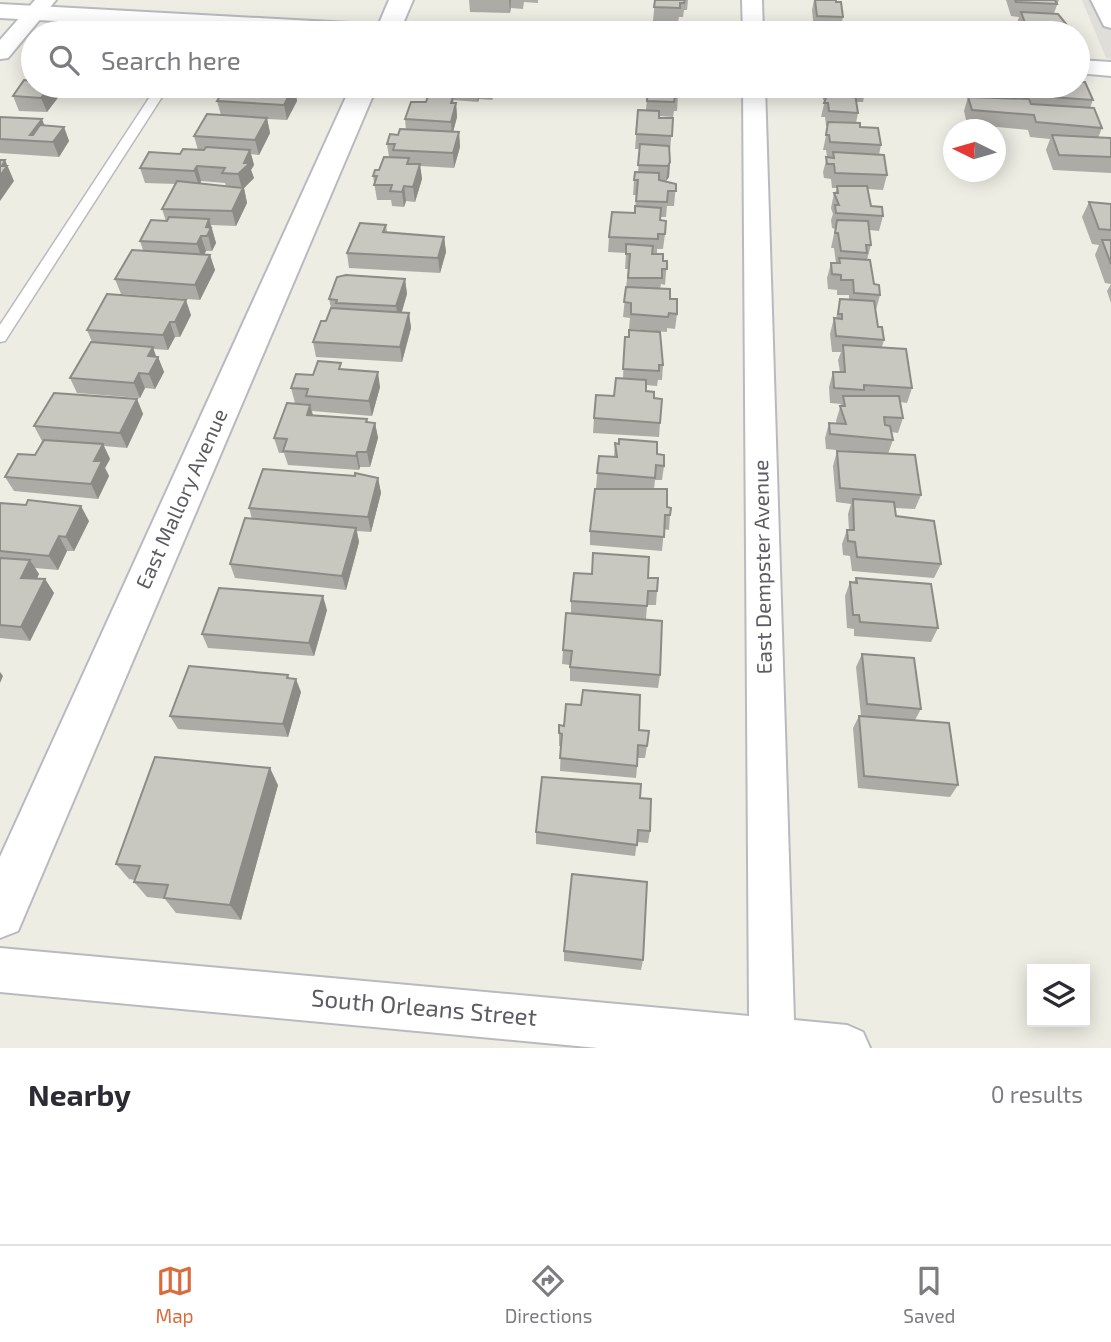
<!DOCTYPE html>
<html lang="en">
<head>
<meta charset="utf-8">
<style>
  :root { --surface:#fff; --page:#f7f7f7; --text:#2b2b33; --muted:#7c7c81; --line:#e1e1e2; --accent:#d96b3d }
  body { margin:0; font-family:"Exo 2",sans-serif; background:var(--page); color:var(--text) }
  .controls { position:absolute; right:21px; bottom:21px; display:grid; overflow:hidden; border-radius:0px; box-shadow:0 4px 18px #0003 }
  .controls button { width:63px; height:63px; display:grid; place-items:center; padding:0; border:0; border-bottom:2px solid var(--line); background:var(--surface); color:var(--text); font:35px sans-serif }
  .compass { position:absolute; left:943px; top:119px; width:63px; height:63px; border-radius:50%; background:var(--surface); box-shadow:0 4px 18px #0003; rotate:275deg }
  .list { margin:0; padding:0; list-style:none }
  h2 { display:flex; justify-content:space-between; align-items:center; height:91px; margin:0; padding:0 28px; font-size:30px }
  h2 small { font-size:23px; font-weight:400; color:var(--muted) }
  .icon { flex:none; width:38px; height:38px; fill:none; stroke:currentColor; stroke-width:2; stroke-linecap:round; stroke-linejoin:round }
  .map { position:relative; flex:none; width:1111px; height:1048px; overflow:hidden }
  .search { position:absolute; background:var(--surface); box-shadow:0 4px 18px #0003; left:21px; right:21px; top:21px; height:77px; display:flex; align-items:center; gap:18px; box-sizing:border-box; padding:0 24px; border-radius:38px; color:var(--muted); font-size:26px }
  .sheet { height:196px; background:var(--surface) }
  nav { display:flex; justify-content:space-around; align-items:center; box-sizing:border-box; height:98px; border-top:2px solid var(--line); background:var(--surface); font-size:19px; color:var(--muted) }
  nav a { display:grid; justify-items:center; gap:4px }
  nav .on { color:var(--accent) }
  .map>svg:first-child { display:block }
  .industrial { fill:#dfded8 }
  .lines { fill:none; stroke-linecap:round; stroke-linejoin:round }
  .service-casing { stroke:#b9babf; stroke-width:3 }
  .minor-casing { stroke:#b9babf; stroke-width:4 }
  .tertiary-casing { stroke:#b9babf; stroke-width:4 }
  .secondary-casing { stroke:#b9bac0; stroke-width:4 }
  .service { fill:#fff; fill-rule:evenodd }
  .minor { fill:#fff; fill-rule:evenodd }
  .tertiary { fill:#fff; fill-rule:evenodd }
  .secondary { fill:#fff; fill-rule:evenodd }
  .wall { fill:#acaba5; fill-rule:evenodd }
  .shaded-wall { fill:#8c8b86 }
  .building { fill:#c8c7c0; stroke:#8c8b86; stroke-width:2 }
  .labels { text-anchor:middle; stroke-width:5; stroke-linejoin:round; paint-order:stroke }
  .street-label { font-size:21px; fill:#5c5d63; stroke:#fff }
  .near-street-label { font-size:24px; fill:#5c5d63; stroke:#fff }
</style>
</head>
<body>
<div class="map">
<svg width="1111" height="1048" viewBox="0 0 1111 1048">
  <rect width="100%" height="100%" fill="#edede4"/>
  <!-- industrial -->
  <path class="industrial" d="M1082 0H1111V59L1106 58Z"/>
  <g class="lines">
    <defs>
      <path id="service" d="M157 86H169L5 341 0 342V325Z"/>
      <g id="minor">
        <path d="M35 0H56L8 58 0 59V40Z"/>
        <path d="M742 0H762L763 33H743Z"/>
        <path d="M1091 0H1111V28L1104 26Z"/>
        <path d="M387 26 415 27 425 33 377 32Z"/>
        <path d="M1078 60 1111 62V76L1078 73Z"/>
        <path d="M743 86H765L794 1020 847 1025 863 1032 870 1048H598L0 992V948L749 1016Z"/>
      </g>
      <path id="tertiary" d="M0 4 387 25 396 27 399 32 278 33 0 18Z"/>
      <g id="secondary">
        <path d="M389 0H413L399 33H375Z"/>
        <path d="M351 86H377L18 931 0 938V857Z"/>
      </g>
    </defs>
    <!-- service casing -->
    <use href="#service" class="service-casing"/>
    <!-- minor casing -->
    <use href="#minor" class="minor-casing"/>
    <!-- tertiary casing -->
    <use href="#tertiary" class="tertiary-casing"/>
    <!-- secondary casing -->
    <use href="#secondary" class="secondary-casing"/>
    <!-- service -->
    <use href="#service" class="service"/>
    <!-- minor -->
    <use href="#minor" class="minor"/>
    <!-- tertiary -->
    <use href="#tertiary" class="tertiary"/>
    <!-- secondary -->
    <use href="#secondary" class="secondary"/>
  </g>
  <!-- wall -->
  <g class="wall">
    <path d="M469 0H538V3L524 2 523 9 511 8 510 13 470 12Z"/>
    <path d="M655 0H688L687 10H684L683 17H679L678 22 653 21Z"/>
    <path d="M814 0H837H836L843 17 840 31 814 30 812 10Z"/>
    <path d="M1006 0H1059L1054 13 1067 25 1064 33H1019L1016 26 1019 17 1011 16Z"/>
    <path d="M226 86H300L298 90H295L297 101 287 120 267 119 270 133 259 155 251 154 254 165 251 170 254 178 244 188 247 203 236 226 211 225 216 243 212 251H206L204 255H210L215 270 200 300 121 294 115 279 143 250 140 241 166 221 162 209 176 184 145 183 140 168 180 154 198 150 194 136 221 115 217 101ZM201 181 225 183 226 186 200 184Z"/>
    <path d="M421 86H495V89L492 100 479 99 478 102 453 100V103H456L457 117 453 132H459L460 147 454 168 420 166 422 179 415 202 406 201 404 207 392 206 391 200H377L373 176 379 170 389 157 387 144 398 135 406 130 405 119 426 102 427 98H422Z"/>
    <path d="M648 86 678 96 677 111H674L673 117 659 116V118H673L670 150H669L670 162 669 177 666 181H662L676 184 674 206H667L666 217H660V220L665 234 663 249H657V254L663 261H667L665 285 661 284 660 289 670 299 677 314 675 329 667 328V332L629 329 630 318 623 317 628 269H625L626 253 608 252 609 237 635 213 636 195H633L634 180 638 172 640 149H635L638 110H646Z"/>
    <path d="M822 86H866L863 102H856L858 113 856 123 881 145 879 155 887 175 883 190 868 189 871 206 883 216 879 231 869 230 871 245 867 260 874 284 880 295 876 310 878 327 884 340 882 347 912 388 907 403 900 402 903 418 898 433 892 432 893 440 888 454 921 495 915 509 895 508 896 516 941 564 934 578 852 571 850 556 843 555 842 544 847 530H849L848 514 851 504 836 502 833 466 837 451 860 452 826 449 825 438 829 423 837 424 836 421 841 404 830 403 829 387 833 372H840L838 360 841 352H832L830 334 834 318 836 319 840 299 849 300V295H837V290L828 289 827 278 831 263H836L834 248H831L835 229 832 228 831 220 833 214 831 208 834 193H835L837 188H832L831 179 824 178 823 172 827 157 826 150H823L828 126H826L825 117H821L825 100H823Z"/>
    <path d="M1012 86H1078L1093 100 1090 108 1102 128 1098 138H1111V173L1053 170 1046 150 1050 139 1030 137 1028 130 967 124 964 111 968 97 1011 98 1009 94Z"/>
    <path d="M63 91 47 112 19 111 13 96Z"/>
    <path d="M0 117 44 125 64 127 69 141 59 157 0 153Z"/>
    <path d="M1089 202 1111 204V303L1107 291 1111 284 1105 283 1095 255 1099 245 1092 244 1082 217Z"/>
    <path d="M386 225 387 232 444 237 446 252 440 273 349 268 347 253Z"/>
    <path d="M405 279 407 294 401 312 409 313 411 328 402 362 316 357 313 342 326 321 331 308 329 299Z"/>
    <path d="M191 315 180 337H175L168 350 153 349 156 357H158L164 372 155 389 145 388 140 398 77 393 70 378 92 342 87 330Z"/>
    <path d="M625 337 663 365 662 380H658L657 386 646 385V391L654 398 660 423 659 437 593 433 594 418 614 396 623 378Z"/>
    <path d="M343 369 380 387 372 416 312 411 313 415 367 419 368 422 375 423 378 438 370 467H360L359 470 288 465 284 453H279L274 438 308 405V404L295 403 291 388 313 375Z"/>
    <path d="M137 399 143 414 127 448 104 446 110 459 105 468 109 476 98 499 14 491 5 477 35 455 42 441 34 426Z"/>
    <path d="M615 443 657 454 664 466 662 480H655L654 489 670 515 669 530 664 529 662 551 590 545V531L610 489 596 488 599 456 614 457Z"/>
    <path d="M378 478 381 493 371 532 357 531 359 542 346 590 235 578 230 564 252 519 249 508Z"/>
    <path d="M0 503 89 521 74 551H67L58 570 35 568 39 574 37 579H45L54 593 30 641 0 638Z"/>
    <path d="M592 574 648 578 657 591 656 605H647L646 619 660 675 658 688 570 681V665L562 664 563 650 571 614V601Z"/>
    <path d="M856 578 938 628 931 642 854 636V629L847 628 845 596 850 582H854Z"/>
    <path d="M327 610 314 656 208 648 202 634Z"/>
    <path d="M862 654 921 709 915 720 958 785 950 797 858 788 853 728 859 716H861L856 667Z"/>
    <path d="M288 675 289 678 301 692 288 737 178 729 170 716Z"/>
    <path d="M639 730 647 746 645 758H638L636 778 560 771 561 746H559V733Z"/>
    <path d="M278 785 241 920 176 913 165 899 147 897 134 882 135 880 129 879 116 864Z"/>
    <path d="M640 798 650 831 648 843 637 842 635 856 536 844V832Z"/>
    <path d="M564 951 643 960 641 970 564 961Z"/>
  </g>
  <!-- shaded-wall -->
  <g class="shaded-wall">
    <path d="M509 0H511L510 13Z"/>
    <path d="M115 27 118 33H111Z"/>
    <path d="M50 86H61L63 91 47 112 41 98Z"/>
    <path d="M294 86 297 101 287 120 284 105Z"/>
    <path d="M477 86 479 99 478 102 477 88Z"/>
    <path d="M492 86H495L492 100Z"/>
    <path d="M453 97 454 110 456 103 457 117 452 136 451 122V103Z"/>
    <path d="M267 118 270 133 259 155 255 140Z"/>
    <path d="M42 119 48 134 30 135Z"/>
    <path d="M64 127 69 141 59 157 53 142Z"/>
    <path d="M459 132 460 147 454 168 453 153Z"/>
    <path d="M250 150 254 165 251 170 254 178 244 188 247 203 236 226 232 211 242 189 238 174Z"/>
    <path d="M5 160 14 181 0 201V176L2 166Z"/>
    <path d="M670 162 669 177 666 181 668 166Z"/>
    <path d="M420 164 422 179 415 202 413 187Z"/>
    <path d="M197 166 201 181 199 186 194 171Z"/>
    <path d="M404 186 406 201 404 207 402 192Z"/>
    <path d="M209 219 216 243 212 251 206 227Z"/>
    <path d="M201 236 206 251 202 259 197 244Z"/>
    <path d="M444 237 446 252 440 273 438 258Z"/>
    <path d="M210 255 215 270 200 300 195 285Z"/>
    <path d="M405 279 407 294 399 322 396 306Z"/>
    <path d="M186 300 191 315 180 337 175 322Z"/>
    <path d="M409 313 411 328 402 362 400 347Z"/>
    <path d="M170 322 175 337 168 350 163 335Z"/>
    <path d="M153 347 157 359 158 357 164 372 155 389 149 374 148 356Z"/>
    <path d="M378 372 380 387 372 416 369 401Z"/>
    <path d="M139 373 145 388 140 398 134 383Z"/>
    <path d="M137 399 143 414 127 448 120 433Z"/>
    <path d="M310 405 314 420 307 415Z"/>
    <path d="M375 423 378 438 370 467 367 452Z"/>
    <path d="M103 444 110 459 105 468 109 476 98 499 91 484 94 461Z"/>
    <path d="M357 452 360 467 359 470 356 456Z"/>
    <path d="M378 478 381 493 371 532 368 517Z"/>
    <path d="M81 506 89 521 74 551 66 537Z"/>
    <path d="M356 528 359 542 346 590 342 576Z"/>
    <path d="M59 536 67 551 58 570 49 556Z"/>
    <path d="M30 560 39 574 30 592 21 578Z"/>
    <path d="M45 579 54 593 30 641 21 627Z"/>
    <path d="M323 596 327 610 314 656 309 643Z"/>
    <path d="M0 672 3 676 0 683Z"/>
    <path d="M296 679 301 692 288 737 283 724Z"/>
    <path d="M270 768 278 785 241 920 230 905Z"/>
  </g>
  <!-- building -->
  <g class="building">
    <path d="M655 0H685L684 3H680V8L654 7Z"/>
    <path d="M815 0H836V2H841L843 17 817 16Z"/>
    <path d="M1015 0H1055L1057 4 1016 2Z"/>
    <path d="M1021 12 1058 14 1067 25H1062L1064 30 1027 28Z"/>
    <path d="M76 25 115 27 111 33H64L67 29Z"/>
    <path d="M24 80 33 81V86H50L41 98 13 96Z"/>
    <path d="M1078 82H1085L1093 100 1020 95 1016 86H1078Z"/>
    <path d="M226 86H294L284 105 217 101Z"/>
    <path d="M453 86H477V88Z"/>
    <path d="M648 86H676L678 96H675L674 102 647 101Z"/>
    <path d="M829 86H866V87Z"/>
    <path d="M828 93 855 94 858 113 829 111 828 103H824Z"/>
    <path d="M428 96 453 97 451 103H456L451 122 405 119 411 102H426Z"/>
    <path d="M968 97 1029 99 1031 104 1094 108 1102 128 1036 122 1034 115 972 110Z"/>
    <path d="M638 110 659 111V118H673L672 136 636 134Z"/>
    <path d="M207 114 267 118 255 140 194 136Z"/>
    <path d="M0 117 42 119 30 135H33L40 125 64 127 53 142 0 139Z"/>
    <path d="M828 122 860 123V127L878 128 881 145 830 142 829 135H826Z"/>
    <path d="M400 129 459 132 453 153 393 150 395 144H387L390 134 398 135Z"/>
    <path d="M1052 135 1111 138V157L1059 155Z"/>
    <path d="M640 144 669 146 670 162 668 166 638 165Z"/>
    <path d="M206 147 250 150 244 163H250L238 174 222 173 225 168 197 166 194 171 140 168 149 152 180 154 183 149 204 150Z"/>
    <path d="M833 152 884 155 887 175 835 173 834 164H827L826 157 834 158Z"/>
    <path d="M384 157 409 158 407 164H420L413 187 404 186 402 192 390 191 392 185H374L377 176H373L375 170H379Z"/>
    <path d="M0 160H5L2 166H7L0 176Z"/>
    <path d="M635 172 659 173V180L676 184V191H668L667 202 636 201 638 180H634Z"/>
    <path d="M177 181 243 188 232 211 162 209Z"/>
    <path d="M837 186H867L871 206 882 207 883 216 836 213 835 205H839L834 193H838Z"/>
    <path d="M1089 202 1111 204V230L1099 229Z"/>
    <path d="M635 206 661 208 660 220 666 221 665 234H658V239L609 237 612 212 635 213Z"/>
    <path d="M169 217 209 219 206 227 211 228 207 236H201L197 244 140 241 151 220 167 221Z"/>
    <path d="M837 220 868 221 871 245H866L867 253 841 251 838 233H835Z"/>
    <path d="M360 223 386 225 383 232 444 237 438 258 347 253Z"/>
    <path d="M1102 240H1111V264Z"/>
    <path d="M626 244 653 246 652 254H663V261H667V269H662V278H628L630 254H626Z"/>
    <path d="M132 250 210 255 195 285 115 279Z"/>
    <path d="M839 258 870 260 874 284 879 285 880 295 854 293 853 280H841V275L832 274 831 263H840Z"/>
    <path d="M346 275 405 279 396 306 336 303 337 300 329 299 337 277Z"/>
    <path d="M626 287 670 289V299H677V314L669 313 668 317 631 314V303L624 302Z"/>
    <path d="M107 294 186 300 175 322H170L163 335 87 330Z"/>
    <path d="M840 299 874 301 878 327H882L884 340 836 336 834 318 842 319V314H838Z"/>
    <path d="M331 308 409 313 400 347 313 342 321 321H326Z"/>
    <path d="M629 330 660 332 663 365H659V371L623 369 625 337H629Z"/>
    <path d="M91 342 153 347 148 356 158 357 149 374 139 373 134 383 70 378Z"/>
    <path d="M843 345 906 349 912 388 864 385V390L834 388 833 372H845Z"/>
    <path d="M318 361 341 363 339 369 378 372 369 401 306 396 308 389 291 388 296 374 313 375Z"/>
    <path d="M616 378 646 380V391L654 392V398L662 399 660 423 594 418 596 395 614 396Z"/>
    <path d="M54 393 137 399 120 433 34 426Z"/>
    <path d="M843 396H899L903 418 884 417 885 425 890 426 893 440 830 434 829 423 846 424 840 406H845Z"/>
    <path d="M287 403 310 405 307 415 367 419 366 422 375 423 367 452H357L356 456 283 451 287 439 274 438Z"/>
    <path d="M619 439 657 442V454L664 455V466L656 465 655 478 597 473 599 456 617 457 615 443 619 444Z"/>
    <path d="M44 440 103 444 94 461H102L91 484 5 477 18 454 35 455Z"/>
    <path d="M837 451 915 455 921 495 840 488Z"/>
    <path d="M263 469 355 476V473L378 478 368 517 249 508Z"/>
    <path d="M595 489H667V507L671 508 670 515H665L664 537 590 531Z"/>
    <path d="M853 499 894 502 896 516 934 521 941 564 857 557 855 542 848 541 847 530H854Z"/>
    <path d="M28 500 81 506 66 537 59 536 49 556 0 551V503L26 505Z"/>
    <path d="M245 518 356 528 342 576 230 564Z"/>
    <path d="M593 553 649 557 648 578H658L657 591H648L647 606 571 601 574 573 592 574Z"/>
    <path d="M0 558 30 560 21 578 45 579 21 627 0 625Z"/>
    <path d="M856 578 931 584 938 628 860 622 859 615H853L850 582 857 583Z"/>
    <path d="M219 588 323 596 309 643 202 634Z"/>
    <path d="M566 613 662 621 660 675 570 667 572 651 563 650Z"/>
    <path d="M862 654 914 658 921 709 867 704Z"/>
    <path d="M189 666 288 675 287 678 296 679 283 724 170 716Z"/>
    <path d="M583 690 640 695 639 730 649 731 647 746 638 745 637 766 560 758 562 734 559 733V725L564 726 566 704 581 705Z"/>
    <path d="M859 716 949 723 958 785 864 776Z"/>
    <path d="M155 757 270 768 230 905 164 898 168 885 134 882 140 866 116 864Z"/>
    <path d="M542 777 641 784 640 798 651 799 650 831 638 830 637 845 536 832Z"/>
    <path d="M572 874 647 882 643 960 564 951Z"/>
  </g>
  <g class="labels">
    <!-- street labels -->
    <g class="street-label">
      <text transform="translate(182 499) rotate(-66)" y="7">East Mallory Avenue</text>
      <text transform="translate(763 567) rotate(-91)" y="7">East Dempster Avenue</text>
    </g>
    <!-- near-street labels -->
    <g class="near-street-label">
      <text transform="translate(424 1008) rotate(5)" y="8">South Orleans Street</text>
    </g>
  </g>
</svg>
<div class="controls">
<button><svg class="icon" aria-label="layers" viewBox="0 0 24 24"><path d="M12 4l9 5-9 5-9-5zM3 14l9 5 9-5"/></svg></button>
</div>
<svg class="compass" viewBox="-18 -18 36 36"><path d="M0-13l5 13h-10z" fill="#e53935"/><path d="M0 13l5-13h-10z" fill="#7c7c81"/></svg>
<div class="search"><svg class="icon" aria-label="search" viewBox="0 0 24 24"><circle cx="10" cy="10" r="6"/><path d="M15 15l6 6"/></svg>Search here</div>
</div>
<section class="sheet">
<h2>Nearby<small>0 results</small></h2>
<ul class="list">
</ul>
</section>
<nav>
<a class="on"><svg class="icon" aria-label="map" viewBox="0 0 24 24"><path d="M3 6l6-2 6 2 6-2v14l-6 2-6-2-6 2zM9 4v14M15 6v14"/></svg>Map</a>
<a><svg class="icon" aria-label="directions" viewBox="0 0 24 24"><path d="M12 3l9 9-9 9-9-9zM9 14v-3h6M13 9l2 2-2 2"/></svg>Directions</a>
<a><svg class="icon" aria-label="saved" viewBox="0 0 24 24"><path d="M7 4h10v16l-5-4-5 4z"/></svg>Saved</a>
</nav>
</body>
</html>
